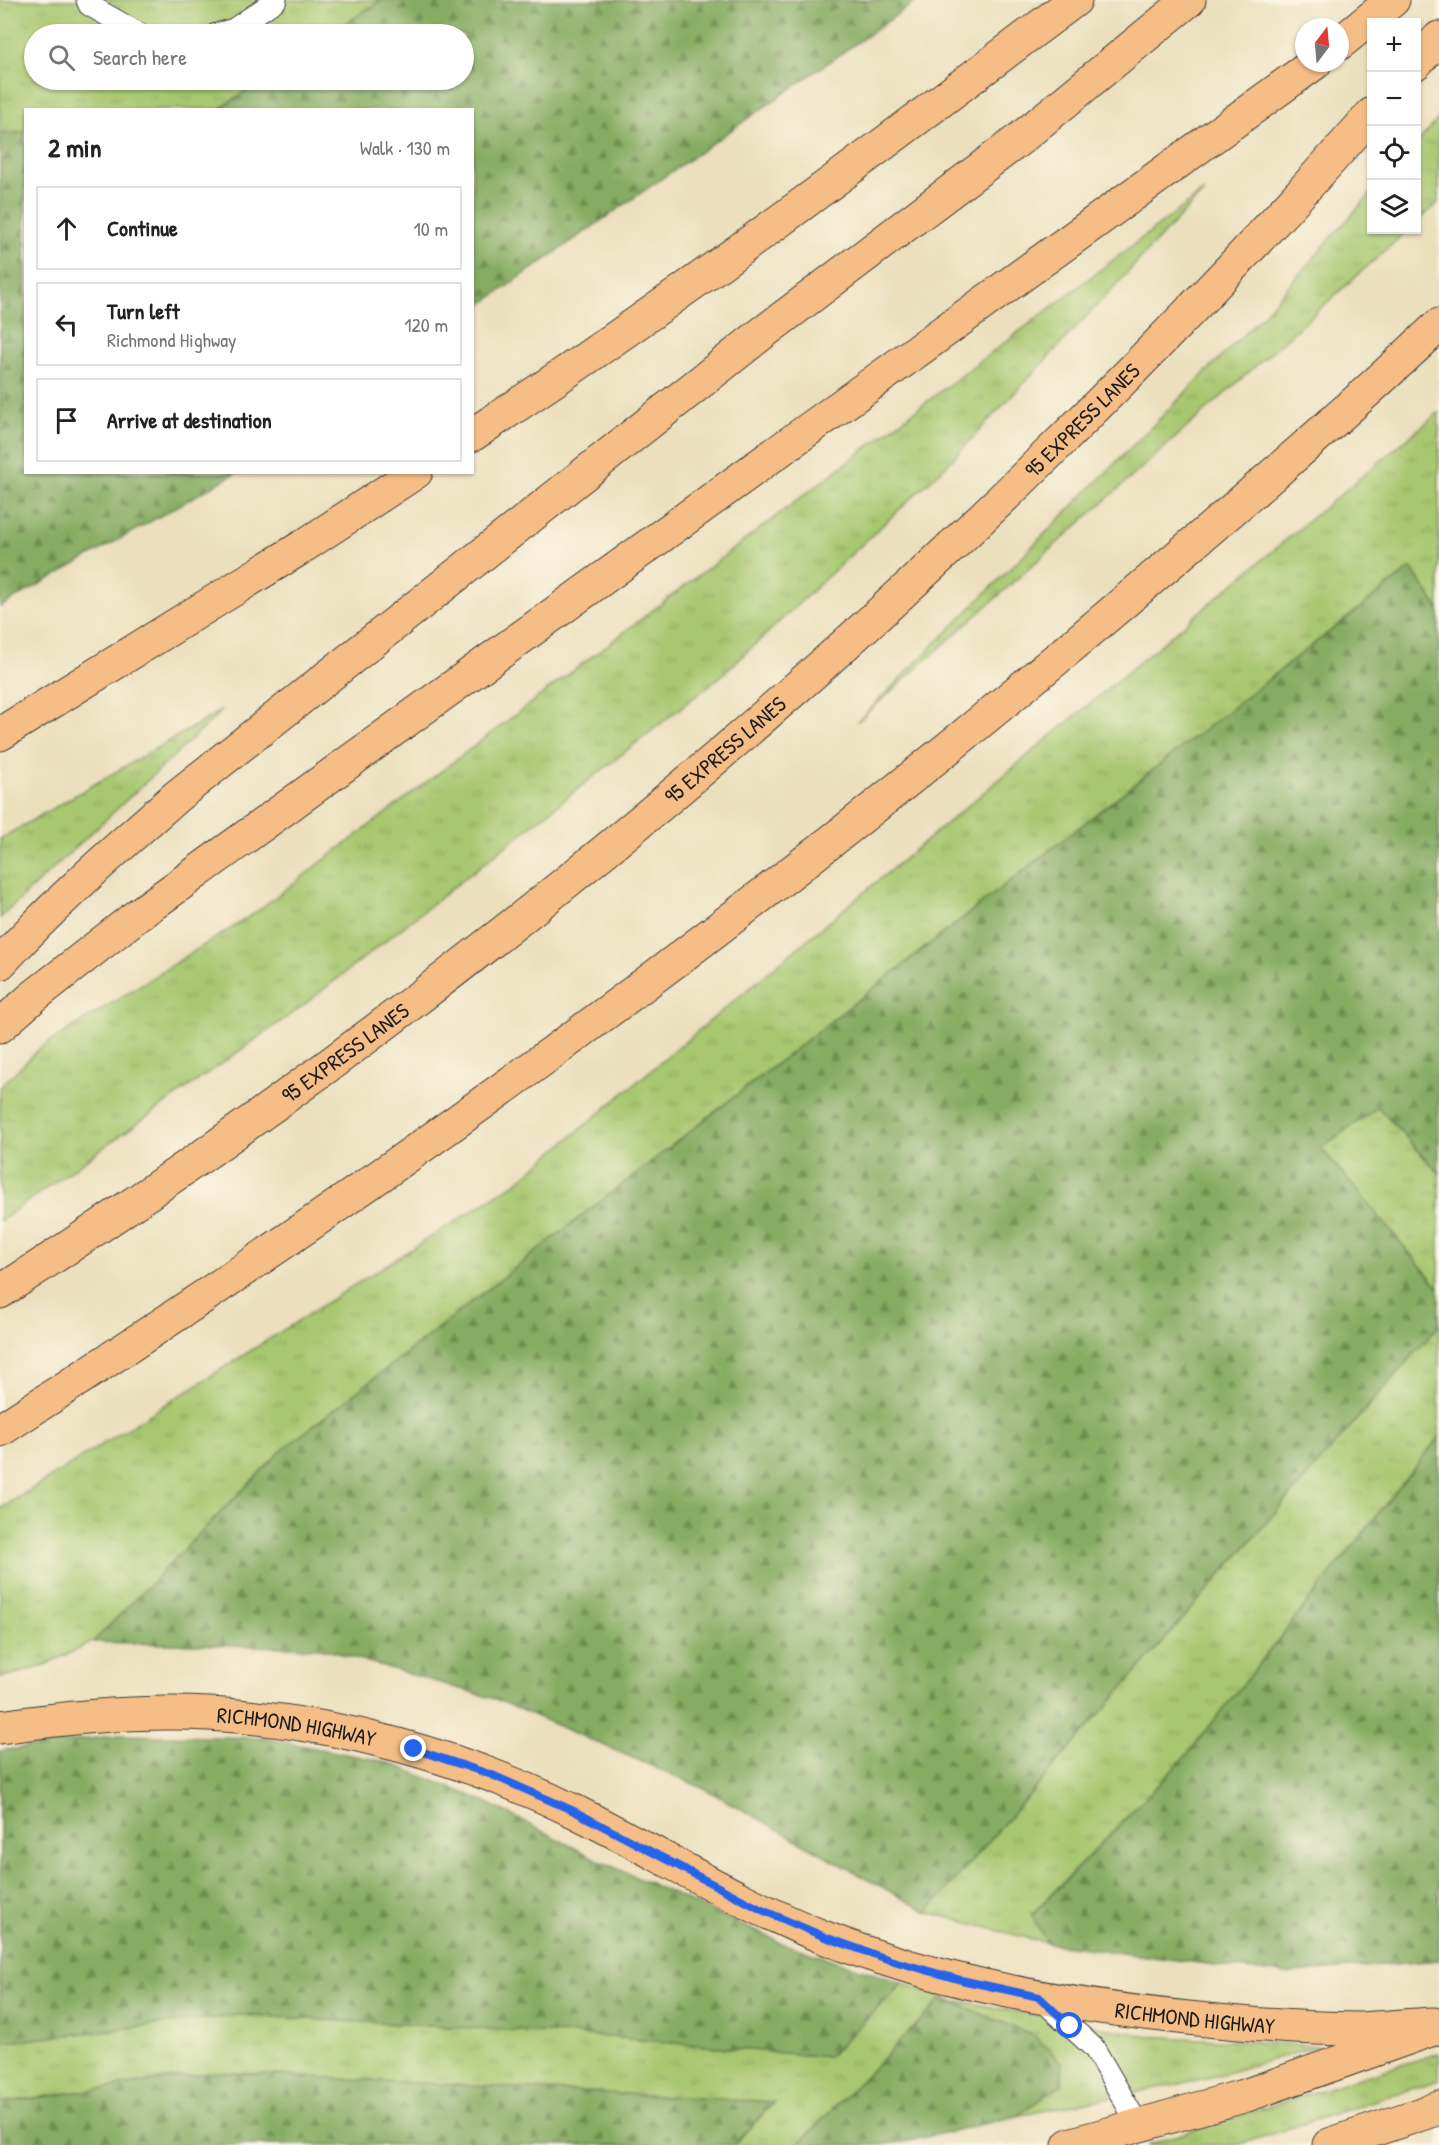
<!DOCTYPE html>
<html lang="en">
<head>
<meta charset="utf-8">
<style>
  :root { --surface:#fff; --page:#f2f2f2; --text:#222; --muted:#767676; --line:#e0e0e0 }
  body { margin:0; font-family:"Patrick Hand",sans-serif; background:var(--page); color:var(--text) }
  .controls { position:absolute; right:18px; top:18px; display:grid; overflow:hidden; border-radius:0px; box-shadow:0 2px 4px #0004 }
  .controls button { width:54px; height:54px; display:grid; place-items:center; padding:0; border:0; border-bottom:2px solid var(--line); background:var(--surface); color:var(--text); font:30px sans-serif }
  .compass { position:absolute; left:1295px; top:18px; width:54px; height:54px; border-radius:50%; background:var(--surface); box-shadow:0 2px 4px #0004; rotate:16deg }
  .stop { position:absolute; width:18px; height:18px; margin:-14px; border:4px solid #2563eb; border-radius:50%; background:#fff }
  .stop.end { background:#2563eb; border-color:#fff; box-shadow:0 2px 6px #0008 }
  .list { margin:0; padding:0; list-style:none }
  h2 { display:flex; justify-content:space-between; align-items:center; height:78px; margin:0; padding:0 24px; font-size:26px }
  h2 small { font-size:20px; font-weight:400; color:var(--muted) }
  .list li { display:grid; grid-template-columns:39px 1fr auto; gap:18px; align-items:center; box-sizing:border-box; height:84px; margin:0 12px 12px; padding:0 12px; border:2px solid var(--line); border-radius:0px }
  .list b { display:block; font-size:22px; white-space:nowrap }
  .list p { margin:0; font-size:20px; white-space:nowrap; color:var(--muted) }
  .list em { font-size:20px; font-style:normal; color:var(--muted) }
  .icon { flex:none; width:33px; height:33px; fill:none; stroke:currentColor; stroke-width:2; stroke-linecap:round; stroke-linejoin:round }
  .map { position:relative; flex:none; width:1439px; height:2145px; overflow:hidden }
  .search { position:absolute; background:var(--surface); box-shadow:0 2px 4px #0004; left:24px; top:24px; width:450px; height:66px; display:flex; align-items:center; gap:15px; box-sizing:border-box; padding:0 21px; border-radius:33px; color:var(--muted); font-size:22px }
  .panel { position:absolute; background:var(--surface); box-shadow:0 2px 4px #0004; left:24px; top:108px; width:450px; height:366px; border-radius:0px }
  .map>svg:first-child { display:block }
  .grass { fill:url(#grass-tufts); stroke:#627246; stroke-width:1.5 }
  .forest { fill:url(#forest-firs); stroke:#50643f; stroke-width:1.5 }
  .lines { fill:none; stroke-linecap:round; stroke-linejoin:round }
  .lane-casing { stroke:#3b3934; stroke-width:23 }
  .primary-casing { stroke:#3b3934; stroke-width:35 }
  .highway-casing { stroke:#3b3934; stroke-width:35 }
  .lane { stroke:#fff; stroke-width:21 }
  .primary { stroke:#f6be87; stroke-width:33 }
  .highway { stroke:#f6be87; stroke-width:33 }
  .route { stroke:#2563eb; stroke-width:8 }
  .labels { text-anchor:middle; stroke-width:5; stroke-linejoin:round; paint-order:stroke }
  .street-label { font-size:22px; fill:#1c1c1c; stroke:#fcf5e5 }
</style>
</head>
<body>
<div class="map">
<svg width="1439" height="2145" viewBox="0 0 1439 2145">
  <defs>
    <pattern id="grass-tufts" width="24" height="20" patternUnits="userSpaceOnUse" patternTransform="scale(1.5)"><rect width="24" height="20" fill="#a7c770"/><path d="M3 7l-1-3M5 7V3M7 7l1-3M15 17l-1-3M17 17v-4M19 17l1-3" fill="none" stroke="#8faa60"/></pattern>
    <pattern id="forest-firs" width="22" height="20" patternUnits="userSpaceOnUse" patternTransform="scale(1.5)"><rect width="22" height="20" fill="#85ac62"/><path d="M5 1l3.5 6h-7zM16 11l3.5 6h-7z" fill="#6c8b50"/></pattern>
  </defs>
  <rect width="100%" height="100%" fill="#fcf5e5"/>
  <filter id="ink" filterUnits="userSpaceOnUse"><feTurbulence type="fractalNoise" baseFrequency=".0167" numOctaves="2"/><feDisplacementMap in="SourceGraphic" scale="12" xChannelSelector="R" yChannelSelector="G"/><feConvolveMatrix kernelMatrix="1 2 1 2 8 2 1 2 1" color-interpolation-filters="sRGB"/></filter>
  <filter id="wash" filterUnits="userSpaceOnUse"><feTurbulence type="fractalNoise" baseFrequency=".008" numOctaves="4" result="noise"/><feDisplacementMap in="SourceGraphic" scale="24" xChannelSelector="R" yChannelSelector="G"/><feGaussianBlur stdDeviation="1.35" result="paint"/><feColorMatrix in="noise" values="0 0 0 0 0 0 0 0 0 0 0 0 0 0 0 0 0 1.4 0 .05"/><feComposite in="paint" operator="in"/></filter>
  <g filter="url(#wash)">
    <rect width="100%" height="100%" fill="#ebdfbc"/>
    <!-- grass -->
    <g class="grass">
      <path d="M0 0H381L330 34H34V80H263L219 109 26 110 25 132 0 134Z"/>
      <path d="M1439 118V202L1417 222V143Z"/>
      <path d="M1204 191 947 465 720 677 304 1005 0 1221V1087L40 1048 252 915Z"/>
      <path d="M1371 193 1372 230H1408L857 722 1262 316Z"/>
      <path d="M1439 412V610L1411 568 281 1451 93 1642 41 1667 0 1678V1509L516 1183Z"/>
      <path d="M224 709 0 918V839Z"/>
      <path d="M1378 1107 1439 1173V1288L1321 1148Z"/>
      <path d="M1439 1325V1437L1186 1756 1032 1914 1047 1943 927 1912Z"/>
      <path d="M903 1983 943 1998 1148 2036 1319 2046 1212 2077 1017 2116 1062 2085 943 1998 797 2145H733L774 2103 217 2072 0 2103V2043L239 2015 576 2034 828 2057Z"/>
      <path d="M1439 2053V2080L1237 2145H1147Z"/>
    </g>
    <!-- forest -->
    <g class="forest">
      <path d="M381 0H918L473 310 472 110 219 109 263 80H464V34H330Z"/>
      <path d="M25 132 26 472 236 473 0 607V134Z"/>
      <path d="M1411 568 1439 610V1173L1378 1107 1321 1148 1439 1288V1325L927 1912 705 1789 498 1700 321 1648 93 1642 281 1451Z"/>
      <path d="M1439 1437V1960L1283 1974 1047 1943 1032 1915 1186 1756Z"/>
      <path d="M119 1735 263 1738 387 1762 486 1802 598 1860 784 1944 903 1983 828 2057 576 2034 239 2015 0 2043V1751Z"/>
      <path d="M943 1998 1033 2035 1062 2062V2085L1017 2116 909 2141 881 2145H797Z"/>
      <path d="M217 2072 774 2102 733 2145H0V2103Z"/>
    </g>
  </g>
  <g filter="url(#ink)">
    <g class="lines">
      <defs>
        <g id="lane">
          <path d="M87 0 89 5 140 34"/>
          <path d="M216 34 234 29 276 0"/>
          <path d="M1042 2000 1094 2048 1139 2126"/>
        </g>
        <g id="primary">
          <path id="s1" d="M0 1727C69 1717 139 1710 209 1714 335 1721 462 1756 576 1812 658 1853 737 1902 823 1937 939 1983 1064 2005 1188 2018 1244 2024 1302 2029 1359 2029 1384 2028 1409 2025 1434 2024"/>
        </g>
        <g id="highway">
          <path d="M1340 43 1393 0"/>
          <path d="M1416 63 1439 38"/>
          <path d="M472 435C680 299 877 149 1075 0"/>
          <path d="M0 734 299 549 416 472"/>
          <path d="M0 963C55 903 116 849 177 796L760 335 1021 138 1189 0"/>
          <path d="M0 1026 33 997 139 914 1315 63"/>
          <path id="s2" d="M0 1292C506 965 972 565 1372 114"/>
          <path d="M0 1430C388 1182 758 912 1110 614 1221 520 1333 425 1439 325"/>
          <path d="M1069 2145 1247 2095 1439 2027"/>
          <path d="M1329 2145 1439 2108"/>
        </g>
      </defs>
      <!-- lane casing -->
      <use href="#lane" class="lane-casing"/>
      <!-- primary casing -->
      <use href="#primary" class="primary-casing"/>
      <!-- highway casing -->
      <use href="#highway" class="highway-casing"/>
      <!-- lane -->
      <use href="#lane" class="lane"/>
      <!-- primary -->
      <use href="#primary" class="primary"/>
      <!-- highway -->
      <use href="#highway" class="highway"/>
    </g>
  </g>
  <g class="lines" filter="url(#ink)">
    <!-- route -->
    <path class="route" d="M414 1749 492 1775 574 1811 762 1910 825 1937 890 1960 961 1980 1039 1997 1070 2026"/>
  </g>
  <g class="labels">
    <!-- street labels -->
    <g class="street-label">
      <text dy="8" stroke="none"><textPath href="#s2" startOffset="1392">95 EXPRESS LANES</textPath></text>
      <text dy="8" stroke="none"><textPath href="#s2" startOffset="906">95 EXPRESS LANES</textPath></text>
      <text dy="8" stroke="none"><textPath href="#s2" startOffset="420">95 EXPRESS LANES</textPath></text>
      <text dy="8" stroke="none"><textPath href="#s1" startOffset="298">RICHMOND HIGHWAY</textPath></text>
      <text dy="8" stroke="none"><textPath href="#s1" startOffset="1251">RICHMOND HIGHWAY</textPath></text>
    </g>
  </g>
</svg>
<div class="controls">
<button>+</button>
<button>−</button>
<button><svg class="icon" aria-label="locate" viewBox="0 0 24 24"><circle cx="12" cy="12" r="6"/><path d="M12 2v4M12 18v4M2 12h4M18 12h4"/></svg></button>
<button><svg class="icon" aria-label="layers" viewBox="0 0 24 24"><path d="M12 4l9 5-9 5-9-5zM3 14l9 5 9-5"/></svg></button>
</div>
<svg class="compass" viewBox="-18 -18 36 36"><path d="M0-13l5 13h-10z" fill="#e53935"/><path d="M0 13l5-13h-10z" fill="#767676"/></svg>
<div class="stop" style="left:1070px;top:2026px"></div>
<div class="stop end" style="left:414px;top:1749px"></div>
<div class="search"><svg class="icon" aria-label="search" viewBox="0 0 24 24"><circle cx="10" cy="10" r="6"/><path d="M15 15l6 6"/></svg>Search here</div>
<section class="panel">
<h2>2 min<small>Walk · 130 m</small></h2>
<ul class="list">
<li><svg class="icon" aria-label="ahead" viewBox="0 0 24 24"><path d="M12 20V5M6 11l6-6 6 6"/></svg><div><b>Continue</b></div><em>10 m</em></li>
<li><svg class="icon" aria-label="left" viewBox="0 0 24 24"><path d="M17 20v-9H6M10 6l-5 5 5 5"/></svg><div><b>Turn left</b><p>Richmond Highway</p></div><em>120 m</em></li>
<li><svg class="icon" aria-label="arrive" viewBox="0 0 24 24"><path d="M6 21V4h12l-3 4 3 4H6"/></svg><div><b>Arrive at destination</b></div></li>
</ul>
</section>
</div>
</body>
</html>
